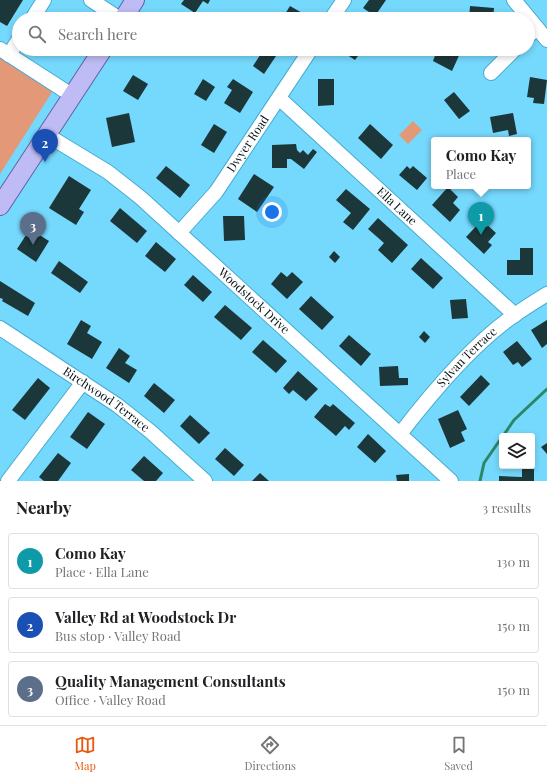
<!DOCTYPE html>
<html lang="en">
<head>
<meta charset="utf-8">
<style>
  :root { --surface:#fff; --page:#f6f6f6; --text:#202124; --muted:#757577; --line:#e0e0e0; --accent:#ea580c }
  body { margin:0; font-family:"Playfair Display",serif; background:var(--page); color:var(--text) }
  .controls { position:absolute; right:12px; bottom:12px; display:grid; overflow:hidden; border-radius:4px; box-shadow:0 2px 6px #0003 }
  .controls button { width:36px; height:36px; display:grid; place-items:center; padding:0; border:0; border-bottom:1px solid var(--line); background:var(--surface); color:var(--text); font:20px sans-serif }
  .you { position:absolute; left:272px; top:212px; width:14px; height:14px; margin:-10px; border:3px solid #fff; border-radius:50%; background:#1a73e8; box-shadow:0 0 0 6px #1a73e833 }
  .badge { display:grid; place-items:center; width:26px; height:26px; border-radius:50%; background:var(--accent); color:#fff; font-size:13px; font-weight:700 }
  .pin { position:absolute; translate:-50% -33px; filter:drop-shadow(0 1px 2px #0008) }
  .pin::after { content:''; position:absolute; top:21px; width:14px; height:12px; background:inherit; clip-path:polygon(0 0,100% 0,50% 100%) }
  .popup { position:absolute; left:431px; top:137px; width:100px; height:52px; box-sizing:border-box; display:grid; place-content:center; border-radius:4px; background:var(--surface); filter:drop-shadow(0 1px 3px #0005); font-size:13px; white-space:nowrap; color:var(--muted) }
  .popup b { font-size:15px; color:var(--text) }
  .popup::after { content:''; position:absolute; left:50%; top:100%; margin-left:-8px; border:8px solid transparent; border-top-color:var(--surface) }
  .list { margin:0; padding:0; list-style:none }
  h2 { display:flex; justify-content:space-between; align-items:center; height:52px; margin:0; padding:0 16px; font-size:17px }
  h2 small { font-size:13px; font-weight:400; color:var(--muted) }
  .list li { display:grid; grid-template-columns:26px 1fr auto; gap:12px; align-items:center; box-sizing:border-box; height:56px; margin:0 8px 8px; padding:0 8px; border:1px solid var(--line); border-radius:4px }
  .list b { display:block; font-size:15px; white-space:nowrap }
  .list p { margin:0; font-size:13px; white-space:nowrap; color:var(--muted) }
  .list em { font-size:13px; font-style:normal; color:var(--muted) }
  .icon { flex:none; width:22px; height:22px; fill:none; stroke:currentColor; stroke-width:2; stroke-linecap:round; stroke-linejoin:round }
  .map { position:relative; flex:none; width:547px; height:481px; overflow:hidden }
  .search { position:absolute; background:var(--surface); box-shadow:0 2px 6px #0003; left:12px; right:12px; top:12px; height:44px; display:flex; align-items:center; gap:10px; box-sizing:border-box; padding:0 14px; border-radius:22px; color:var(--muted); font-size:15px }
  .sheet { height:244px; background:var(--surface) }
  nav { display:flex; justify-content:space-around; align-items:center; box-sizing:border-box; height:56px; border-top:1px solid var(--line); background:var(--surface); font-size:11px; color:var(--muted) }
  nav a { display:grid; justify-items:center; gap:2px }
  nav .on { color:var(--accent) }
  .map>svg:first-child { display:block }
  .green { fill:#e39977 }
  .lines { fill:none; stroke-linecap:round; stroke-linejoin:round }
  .stream { stroke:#2c8766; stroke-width:3 }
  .building { fill:#1c373a }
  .minor-casing { stroke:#46acd0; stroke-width:16 }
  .major-casing { stroke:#6062a2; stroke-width:20 }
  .minor { stroke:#fff; stroke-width:14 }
  .major { stroke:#bfbbf4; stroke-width:18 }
  .labels { text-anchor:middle; stroke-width:4; stroke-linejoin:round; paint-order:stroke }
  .street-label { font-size:12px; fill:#001017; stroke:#d4effa }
</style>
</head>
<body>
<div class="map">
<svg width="547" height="481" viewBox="0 0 547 481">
  <rect width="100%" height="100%" fill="#75d8fd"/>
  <!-- green -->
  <g class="green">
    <path d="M0 53 54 89 0 174Z"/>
    <path d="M413 121 422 130 408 144 399 135Z"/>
  </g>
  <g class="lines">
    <!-- stream -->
    <g class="stream">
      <path d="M503 436 514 420 547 389"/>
      <path d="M480 481 484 463 502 437"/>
    </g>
  </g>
  <!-- building -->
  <g class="building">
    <path d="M0 0H23L7 26 0 22Z"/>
    <path d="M184 0H210L208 4 203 1 195 13 181 4Z"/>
    <path d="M369 0H386L375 16 363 8Z"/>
    <path d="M290 6 304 14 301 19H282Z"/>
    <path d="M470 6 494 8 493 19H469Z"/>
    <path d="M264 49H272L278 53 264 74 253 66Z"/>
    <path d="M338 49H363L355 60Z"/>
    <path d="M446 49H462L452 71 433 61 436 53 442 56Z"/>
    <path d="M133 75 148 84 138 100 123 91Z"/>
    <path d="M530 77 547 80 544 104 533 103 534 98 527 97Z"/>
    <path d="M203 79 215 87 206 101 194 94Z"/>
    <path d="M233 79 253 92 240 113 224 103 232 90 227 87Z"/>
    <path d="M318 79H334V105L318 106Z"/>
    <path d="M454 92 470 111 459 119 444 100Z"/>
    <path d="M129 113 135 142 112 147 106 118Z"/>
    <path d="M513 113 517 134 509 136 508 130 493 133 490 117Z"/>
    <path d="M214 124 227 132 214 153 201 145Z"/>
    <path d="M370 124 393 145 381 159 358 138Z"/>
    <path d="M296 144 297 150 300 153 303 150 308 155 313 149 317 152 304 169 291 159H287V168H272V145Z"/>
    <path d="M166 166 190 185 180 198 156 178Z"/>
    <path d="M407 166 410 169 413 166 427 178 417 190 399 175Z"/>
    <path d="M254 174 274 187 257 212 238 199Z"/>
    <path d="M69 176 91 190 79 209 84 212 76 225 49 208Z"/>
    <path d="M448 187 458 197 453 203 460 210 450 222 432 205Z"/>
    <path d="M346 189 370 209 353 230 343 222 351 213 336 200Z"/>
    <path d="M120 208 147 231 137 243 110 221Z"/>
    <path d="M223 216H244L245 240 224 241Z"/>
    <path d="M378 218 408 245 392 263 378 250 384 243 368 229Z"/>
    <path d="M482 220 496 233 488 242 492 245 484 254 466 237Z"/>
    <path d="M30 229 49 241 36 262 17 249Z"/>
    <path d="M156 242 176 259 165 272 145 256Z"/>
    <path d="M520 248H533V275H507V260H520Z"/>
    <path d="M334 251 340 257 335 263 329 257Z"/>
    <path d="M421 258 443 278 433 289 411 269Z"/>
    <path d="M59 261 88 282 80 293 51 273Z"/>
    <path d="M281 272 287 277 292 272 303 282 287 299 271 284Z"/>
    <path d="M193 275 212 292 203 302 184 285Z"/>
    <path d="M0 281 35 303 28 316 2 301 3 299 0 298Z"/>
    <path d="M311 296 334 317 322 330 299 309Z"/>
    <path d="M466 299 468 318 452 319 450 300Z"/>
    <path d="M225 305 252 328 241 340 214 317Z"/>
    <path d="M81 320 91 326 87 333 102 342 92 359 67 344Z"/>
    <path d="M547 320V344L542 348 531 330Z"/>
    <path d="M424 331 430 337 425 343 419 337Z"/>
    <path d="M349 335 371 354 361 366 339 346Z"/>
    <path d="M263 340 287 361 276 373 252 352Z"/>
    <path d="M517 341 532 359 522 367 518 362 513 365 503 352Z"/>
    <path d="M119 348 130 356 125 363 137 370 129 383 106 368Z"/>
    <path d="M398 366 399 378H408V385L380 386 379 367Z"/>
    <path d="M298 371 318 389 306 401 293 390 289 394 283 388Z"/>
    <path d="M481 375 490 384 469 406 460 397Z"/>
    <path d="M38 378 50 388 25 420 12 410Z"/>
    <path d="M154 383 175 400 164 413 144 396Z"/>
    <path d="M325 404 330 407 333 404 355 423 349 430 345 426 336 436 314 417Z"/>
    <path d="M458 410 467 429 461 432 465 441 450 448 438 419Z"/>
    <path d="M88 412 105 424 87 449 70 437Z"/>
    <path d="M190 415 210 433 199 444 180 426Z"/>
    <path d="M368 434 386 451 375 463 357 447Z"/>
    <path d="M547 443V454L541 447Z"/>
    <path d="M225 448 244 465 234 476 215 459Z"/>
    <path d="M58 453 71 463 58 481H44L39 477Z"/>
    <path d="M144 456 163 473 156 481H144L131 470Z"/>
    <path d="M522 468 534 469V481H499V476L522 477Z"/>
    <path d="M260 473 269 481H252Z"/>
    <path d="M409 474V481H397L396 475Z"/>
  </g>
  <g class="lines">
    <defs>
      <g id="minor">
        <path d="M91 0 120 19"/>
        <path d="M514 0 547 40"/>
        <path d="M32 19 44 0"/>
        <path d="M331 19 344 0"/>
        <path d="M528 36 537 28"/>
        <path d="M0 49 73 96"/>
        <path d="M9 55 19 39"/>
        <path d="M491 73 515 49"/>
        <path id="s1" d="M279 98 515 315"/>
        <path id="s2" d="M47 135 108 172 141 198 451 481"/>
        <path id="s3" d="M179 233 216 192 311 49"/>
        <path id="s4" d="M0 328 117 405 151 432 205 481"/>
        <path id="s5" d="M400 434C430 395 469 348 509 319 521 310 534 302 547 294"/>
        <path d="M8 481 83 382"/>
      </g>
      <g id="major">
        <path d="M123 19 135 0"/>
        <path d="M0 206 103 49"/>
      </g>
    </defs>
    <!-- minor casing -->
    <use href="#minor" class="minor-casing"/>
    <!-- major casing -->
    <use href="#major" class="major-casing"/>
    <!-- minor -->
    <use href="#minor" class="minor"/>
    <!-- major -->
    <use href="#major" class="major"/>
  </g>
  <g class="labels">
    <!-- street labels -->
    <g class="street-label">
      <text dy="4" stroke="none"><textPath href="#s3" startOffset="113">Dwyer Road</textPath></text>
      <text dy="4" stroke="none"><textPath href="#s1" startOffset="160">Ella Lane</textPath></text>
      <text dy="4" stroke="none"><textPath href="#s2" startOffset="266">Woodstock Drive</textPath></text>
      <text dy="4" stroke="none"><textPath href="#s5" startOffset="102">Sylvan Terrace</textPath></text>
      <text dy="4" stroke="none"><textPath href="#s4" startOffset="128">Birchwood Terrace</textPath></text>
    </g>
  </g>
</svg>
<div class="controls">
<button><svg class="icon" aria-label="layers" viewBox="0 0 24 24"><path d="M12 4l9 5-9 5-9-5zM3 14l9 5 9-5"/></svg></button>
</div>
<div class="you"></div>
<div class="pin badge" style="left:481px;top:235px;background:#0f9aa8">1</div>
<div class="popup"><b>Como Kay</b>Place</div>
<div class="pin badge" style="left:45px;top:162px;background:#1a4fb4">2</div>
<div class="pin badge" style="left:33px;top:245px;background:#5c6f8a">3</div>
<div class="search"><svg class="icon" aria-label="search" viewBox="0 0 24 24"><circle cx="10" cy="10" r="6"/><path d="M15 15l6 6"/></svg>Search here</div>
</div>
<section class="sheet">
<h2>Nearby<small>3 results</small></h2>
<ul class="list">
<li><span class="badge" style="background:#0f9aa8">1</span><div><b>Como Kay</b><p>Place · Ella Lane</p></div><em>130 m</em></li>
<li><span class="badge" style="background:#1a4fb4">2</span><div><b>Valley Rd at Woodstock Dr</b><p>Bus stop · Valley Road</p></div><em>150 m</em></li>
<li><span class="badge" style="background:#5c6f8a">3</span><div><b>Quality Management Consultants</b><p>Office · Valley Road</p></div><em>150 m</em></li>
</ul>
</section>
<nav>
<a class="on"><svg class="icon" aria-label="map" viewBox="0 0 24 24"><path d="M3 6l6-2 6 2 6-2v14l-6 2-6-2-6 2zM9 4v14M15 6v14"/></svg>Map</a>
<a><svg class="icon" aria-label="directions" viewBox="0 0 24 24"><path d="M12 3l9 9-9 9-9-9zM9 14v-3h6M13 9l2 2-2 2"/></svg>Directions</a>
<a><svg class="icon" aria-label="saved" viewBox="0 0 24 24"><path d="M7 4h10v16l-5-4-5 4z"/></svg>Saved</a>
</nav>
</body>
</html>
